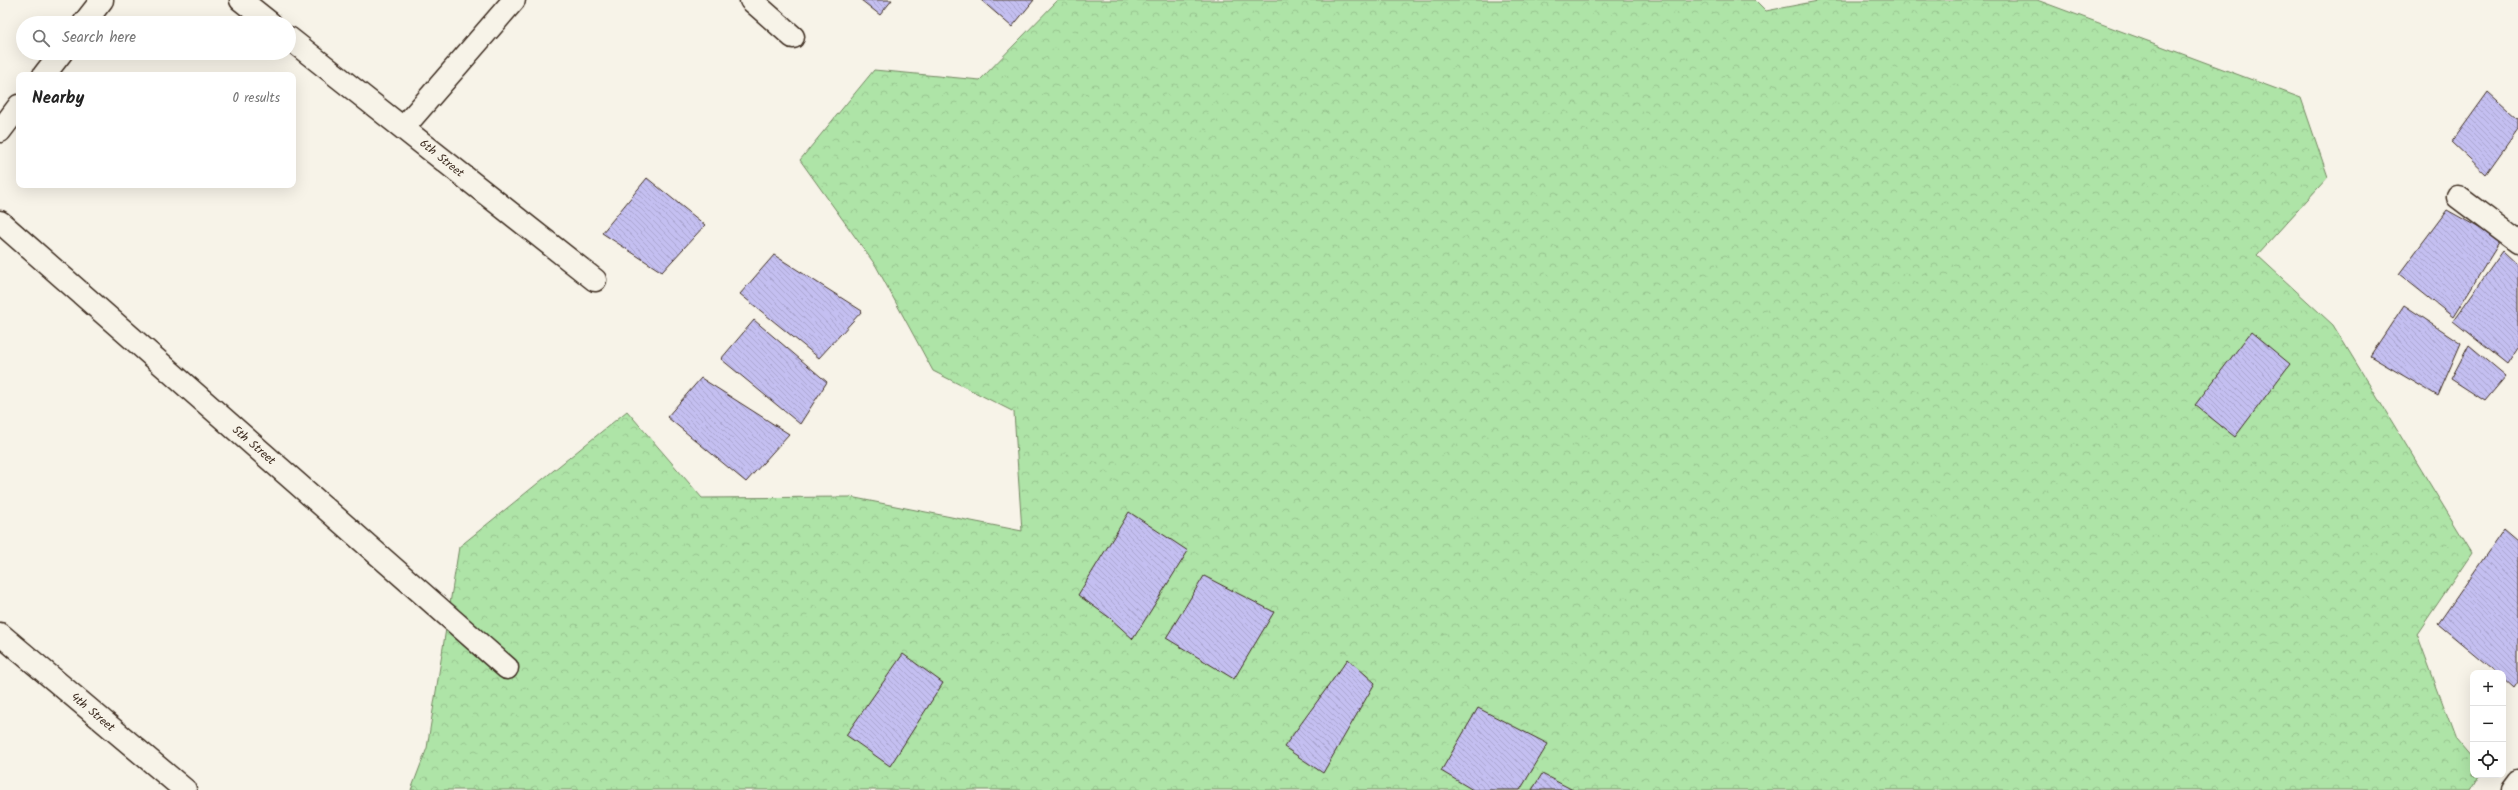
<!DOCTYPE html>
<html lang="en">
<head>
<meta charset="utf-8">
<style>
  :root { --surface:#fff; --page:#f6f6f6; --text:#222; --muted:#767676; --line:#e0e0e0 }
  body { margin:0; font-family:Kalam,sans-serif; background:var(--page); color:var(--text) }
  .controls { position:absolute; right:12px; bottom:12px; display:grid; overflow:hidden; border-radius:8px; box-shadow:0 4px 16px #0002 }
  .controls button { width:36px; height:36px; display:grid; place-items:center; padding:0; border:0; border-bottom:1px solid var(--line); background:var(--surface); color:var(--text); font:20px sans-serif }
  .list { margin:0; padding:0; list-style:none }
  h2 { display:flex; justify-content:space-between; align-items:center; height:52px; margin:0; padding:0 16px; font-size:17px }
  h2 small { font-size:13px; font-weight:400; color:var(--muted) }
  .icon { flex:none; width:22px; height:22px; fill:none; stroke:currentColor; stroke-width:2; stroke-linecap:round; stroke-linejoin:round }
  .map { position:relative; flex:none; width:2518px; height:790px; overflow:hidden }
  .search { position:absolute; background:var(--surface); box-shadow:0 4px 16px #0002; left:16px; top:16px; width:280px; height:44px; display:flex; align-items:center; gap:10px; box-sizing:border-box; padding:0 14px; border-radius:22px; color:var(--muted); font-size:15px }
  .panel { position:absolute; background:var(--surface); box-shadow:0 4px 16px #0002; left:16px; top:72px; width:280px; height:116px; border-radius:8px }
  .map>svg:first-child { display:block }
  .forest { fill:url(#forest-crowns); stroke:#748762 }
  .building { fill:url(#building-back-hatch); stroke:#3b2a1e }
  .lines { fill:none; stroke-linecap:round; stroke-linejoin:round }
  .minor-casing { stroke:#3b2a1e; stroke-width:25 }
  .minor { stroke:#f7f3e8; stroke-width:22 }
  .labels { text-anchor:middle; stroke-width:3; stroke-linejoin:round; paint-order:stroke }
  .street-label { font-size:12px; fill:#3b2a1e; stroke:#f7f3e8 }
</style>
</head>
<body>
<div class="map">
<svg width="2518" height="790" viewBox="0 0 2518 790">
  <defs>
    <pattern id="forest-crowns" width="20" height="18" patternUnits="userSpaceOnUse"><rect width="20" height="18" fill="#aee4a7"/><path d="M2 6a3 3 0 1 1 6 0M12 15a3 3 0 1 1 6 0" fill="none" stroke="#97c48f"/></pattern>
    <pattern id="building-back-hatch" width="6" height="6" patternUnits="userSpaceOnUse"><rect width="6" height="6" fill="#c4bff1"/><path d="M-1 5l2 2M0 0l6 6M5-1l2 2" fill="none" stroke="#a9a4ce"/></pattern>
  </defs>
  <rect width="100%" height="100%" fill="#f7f3e8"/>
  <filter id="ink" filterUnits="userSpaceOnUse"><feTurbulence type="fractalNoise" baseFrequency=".025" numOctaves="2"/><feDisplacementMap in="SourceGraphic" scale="8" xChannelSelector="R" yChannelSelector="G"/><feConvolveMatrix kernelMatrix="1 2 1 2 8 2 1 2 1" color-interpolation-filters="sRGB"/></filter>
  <g filter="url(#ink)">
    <!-- forest -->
    <path class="forest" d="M1058 0H1755L1766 11 1823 0H2037L2301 98 2328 177 2257 255 2333 325 2472 553 2417 634 2456 739 2473 759V775H2480L2471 790H411L427 748 459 547 627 411 702 498 850 497 1022 531 1014 412 933 371 876 266 800 160 874 70 980 80Z"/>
    <!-- building -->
    <g class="building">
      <path d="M861 0H892L880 15Z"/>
      <path d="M981 0H1034L1012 27Z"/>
      <path d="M2488 92 2518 119V129L2486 174 2452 142Z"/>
      <path d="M647 178 705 225 662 272 602 233Z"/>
      <path d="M2447 210 2501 240 2453 317 2399 274Z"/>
      <path d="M2503 251 2518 265V347L2507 364 2453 321Z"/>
      <path d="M774 255 862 311 819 358 740 294Z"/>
      <path d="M2404 305 2461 343 2438 396 2370 356Z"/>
      <path d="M754 320 827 382 800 424 721 359Z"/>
      <path d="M2251 332 2290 364 2235 437 2195 405Z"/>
      <path d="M2469 345 2506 376 2485 401 2451 379Z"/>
      <path d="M701 378 789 434 746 482 667 417Z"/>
      <path d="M1129 512 1188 551 1133 639 1110 618 1078 595Z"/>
      <path d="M2504 529 2518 541V682L2514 688 2503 678V673H2497L2438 624Z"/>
      <path d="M1204 576 1274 612 1234 679 1166 638Z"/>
      <path d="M903 654 943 683 890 766 846 735Z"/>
      <path d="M1348 659 1375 683 1323 773 1284 747Z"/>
      <path d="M1478 708 1548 744 1520 790H1473L1441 771Z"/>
      <path d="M1542 774 1573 790H1532Z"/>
    </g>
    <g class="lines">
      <defs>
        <g id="minor">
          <path d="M241 0 270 23"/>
          <path d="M751 0 793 37"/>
          <path d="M84 23 102 0"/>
          <path d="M289 38 595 280"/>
          <path d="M44 75 61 53"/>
          <path d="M404 127 514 0"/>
          <path d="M0 131 19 106"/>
          <path d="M2458 197 2518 242"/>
          <path d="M0 222 507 668"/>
          <path d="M0 634 185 790"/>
          <path d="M2512 790 2518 782"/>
        </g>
      </defs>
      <!-- minor casing -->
      <use href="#minor" class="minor-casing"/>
      <!-- minor -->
      <use href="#minor" class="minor"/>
    </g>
  </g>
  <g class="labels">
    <!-- street labels -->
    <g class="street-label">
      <text transform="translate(442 158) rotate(39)" y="4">6th Street</text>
      <text transform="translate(254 445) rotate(41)" y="4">5th Street</text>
      <text transform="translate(93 712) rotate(40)" y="4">4th Street</text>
    </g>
  </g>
</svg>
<div class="controls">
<button>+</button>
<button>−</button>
<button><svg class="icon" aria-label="locate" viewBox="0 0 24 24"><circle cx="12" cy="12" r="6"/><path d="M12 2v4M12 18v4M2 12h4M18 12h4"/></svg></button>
</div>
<div class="search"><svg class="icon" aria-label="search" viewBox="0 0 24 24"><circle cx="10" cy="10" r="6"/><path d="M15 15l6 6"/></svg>Search here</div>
<section class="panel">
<h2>Nearby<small>0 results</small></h2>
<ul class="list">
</ul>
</section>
</div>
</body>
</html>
